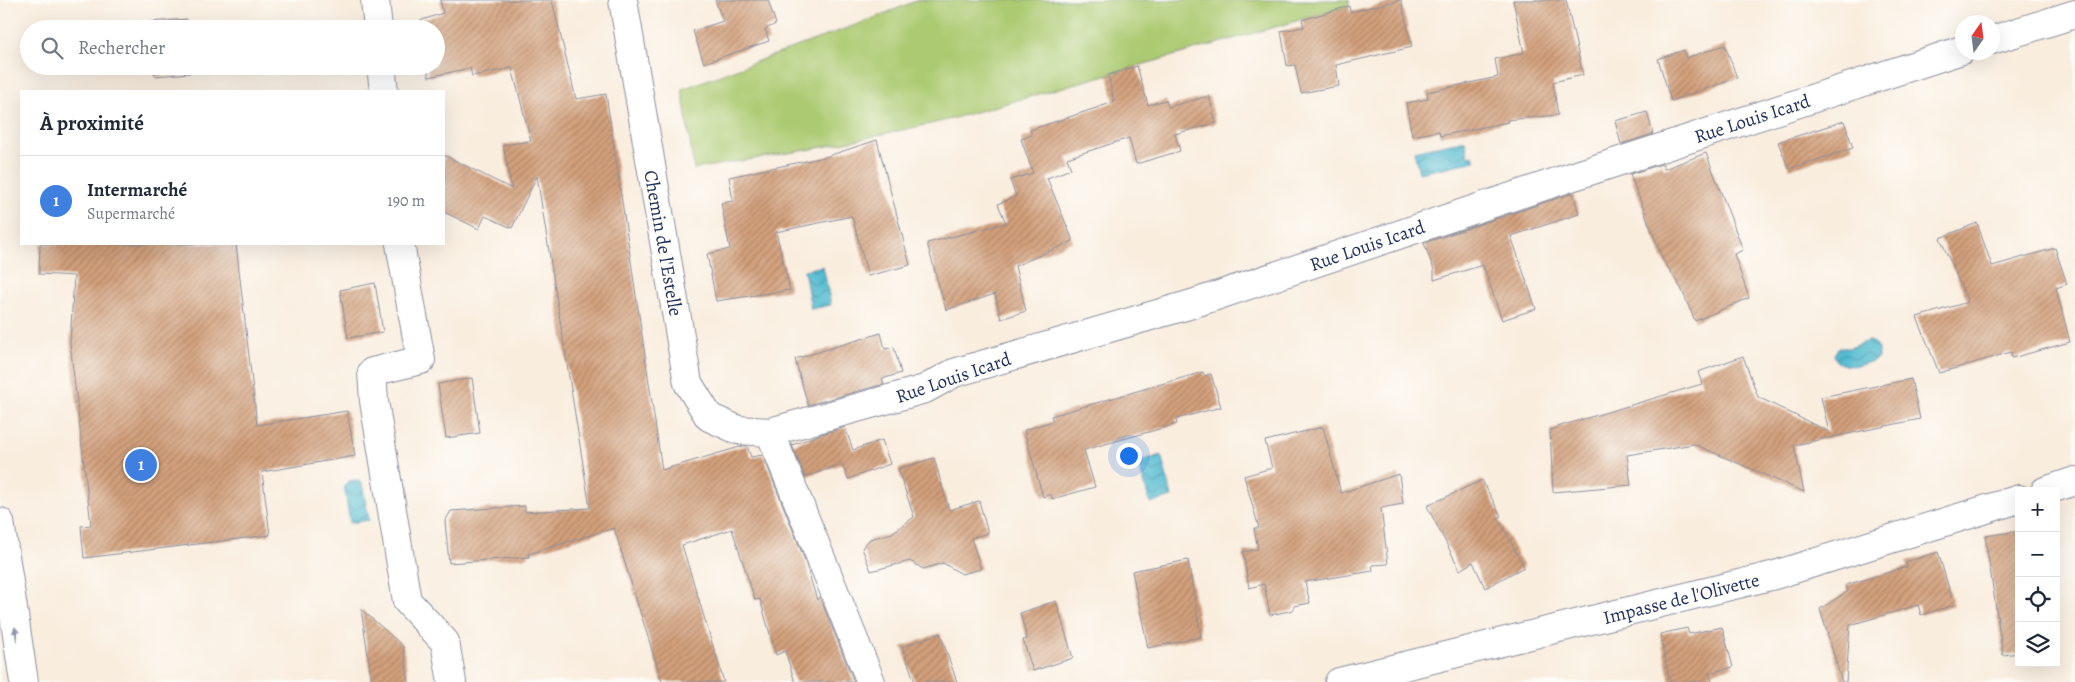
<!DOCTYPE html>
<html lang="fr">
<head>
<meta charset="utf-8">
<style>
  :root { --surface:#fff; --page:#f2f2f3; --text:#1f2937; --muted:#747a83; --line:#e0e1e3; --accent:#7c3aed }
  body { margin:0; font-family:Alegreya,serif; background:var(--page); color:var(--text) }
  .controls { position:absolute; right:15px; bottom:15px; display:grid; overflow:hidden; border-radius:0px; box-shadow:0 5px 20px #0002 }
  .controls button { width:45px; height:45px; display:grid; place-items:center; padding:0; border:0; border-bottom:1px solid var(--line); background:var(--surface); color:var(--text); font:25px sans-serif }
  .compass { position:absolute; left:1955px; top:15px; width:45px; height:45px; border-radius:50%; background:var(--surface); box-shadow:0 5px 20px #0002; rotate:14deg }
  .you { position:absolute; left:1128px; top:455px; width:18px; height:18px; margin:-12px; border:4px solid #fff; border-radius:50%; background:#1a73e8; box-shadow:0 0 0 8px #1a73e833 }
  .badge { display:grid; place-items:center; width:32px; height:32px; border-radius:50%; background:var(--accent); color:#fff; font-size:16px; font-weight:700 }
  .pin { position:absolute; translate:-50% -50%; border:2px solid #fff; box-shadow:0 1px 5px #0006 }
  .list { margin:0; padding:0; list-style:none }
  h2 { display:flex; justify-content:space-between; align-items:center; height:65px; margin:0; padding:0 20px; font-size:21px }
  h2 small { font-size:16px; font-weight:400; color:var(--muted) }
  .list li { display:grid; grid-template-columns:32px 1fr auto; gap:15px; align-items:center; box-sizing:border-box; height:90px; padding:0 20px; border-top:1px solid var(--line) }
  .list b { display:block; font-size:19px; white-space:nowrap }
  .list p { margin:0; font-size:16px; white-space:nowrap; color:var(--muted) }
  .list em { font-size:16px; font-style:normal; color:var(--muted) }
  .icon { flex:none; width:28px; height:28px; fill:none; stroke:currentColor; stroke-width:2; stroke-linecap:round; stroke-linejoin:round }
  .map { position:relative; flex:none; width:2075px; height:682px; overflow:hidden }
  .search { position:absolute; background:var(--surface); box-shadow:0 5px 20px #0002; left:20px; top:20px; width:425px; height:55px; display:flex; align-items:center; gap:12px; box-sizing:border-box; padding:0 18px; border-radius:28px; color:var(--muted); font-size:19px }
  .panel { position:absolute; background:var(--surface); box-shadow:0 5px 20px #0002; left:20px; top:90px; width:425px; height:155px; border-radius:0px }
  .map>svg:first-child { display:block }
  .park { fill:#acca71; stroke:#647c68 }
  .water { fill:url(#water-waves); stroke:#387698 }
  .building { fill:url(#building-hatch) }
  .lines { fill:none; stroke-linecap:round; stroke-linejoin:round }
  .street-casing { stroke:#8a8e9e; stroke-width:30 }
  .secondary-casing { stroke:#8a8e9e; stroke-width:30 }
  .street { stroke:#fff; stroke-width:28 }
  .secondary { stroke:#fff; stroke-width:28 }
  .oneway { fill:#8d97ae }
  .labels { text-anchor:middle; stroke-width:4; stroke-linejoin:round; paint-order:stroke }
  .street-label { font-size:19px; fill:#1b2f5e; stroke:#fdfcf7 }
</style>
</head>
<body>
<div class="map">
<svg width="2075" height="682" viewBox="0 0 2075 682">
  <defs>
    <pattern id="water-waves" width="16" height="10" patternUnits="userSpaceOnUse" patternTransform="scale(1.25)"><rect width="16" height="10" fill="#54bcd1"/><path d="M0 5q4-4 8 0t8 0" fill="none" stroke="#4599ad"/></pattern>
    <pattern id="building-hatch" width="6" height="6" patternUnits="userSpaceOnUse" patternTransform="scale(1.25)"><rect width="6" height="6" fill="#d3a07b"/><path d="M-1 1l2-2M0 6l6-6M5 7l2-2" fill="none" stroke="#aa8368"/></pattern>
  </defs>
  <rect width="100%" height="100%" fill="#fdfcf7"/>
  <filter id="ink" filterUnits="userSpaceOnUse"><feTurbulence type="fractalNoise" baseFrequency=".02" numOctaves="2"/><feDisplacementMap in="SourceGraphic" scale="10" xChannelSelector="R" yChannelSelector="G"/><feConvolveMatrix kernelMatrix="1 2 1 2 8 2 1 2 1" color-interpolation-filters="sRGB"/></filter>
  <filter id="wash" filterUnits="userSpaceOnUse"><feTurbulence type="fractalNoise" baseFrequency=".0096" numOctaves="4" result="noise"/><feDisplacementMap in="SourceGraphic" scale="20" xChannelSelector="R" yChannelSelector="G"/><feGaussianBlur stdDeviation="1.12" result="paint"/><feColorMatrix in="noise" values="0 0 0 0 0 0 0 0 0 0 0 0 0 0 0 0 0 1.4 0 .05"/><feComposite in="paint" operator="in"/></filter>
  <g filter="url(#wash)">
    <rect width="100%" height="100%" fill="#f9edde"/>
    <!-- park -->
    <path class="park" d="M918 0H1349V6L944 121 818 148 694 169 682 89 869 20Z"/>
    <!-- water -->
    <g class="water">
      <path d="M1465 140 1468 156 1473 155 1475 161 1419 173 1414 151Z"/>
      <path d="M823 266 831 305 811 309 804 270Z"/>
      <path d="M1868 341C1878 342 1881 349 1878 358 1865 365 1850 369 1837 362L1834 355 1838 348H1849Z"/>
      <path d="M1161 455 1172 497 1150 503 1138 462Z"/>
      <path d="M356 480 362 483 369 520 350 523 344 486 349 481Z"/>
    </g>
    <g id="blocks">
      <!-- building -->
      <g class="building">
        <path d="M440 0H552L576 99 606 94 662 470 743 446H747L751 457 763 455 804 558 817 600 820 597 854 682H795L785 651 776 655 760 599 755 600 732 529 682 545 724 682H662L614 528 528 554 529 557 449 563 445 521 451 511 525 506V512L590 508 537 176 512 228 485 216 479 229 444 212V155L512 189 503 145 531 141 512 68 472 76 470 68 429 77 427 66H436V29H420L419 21 443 13Z"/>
        <path d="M715 0H768L776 24 765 29 769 41 704 63 693 31 723 21Z"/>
        <path d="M1401 0 1412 47 1336 65 1339 86 1301 93 1295 65 1287 66 1281 31 1304 27 1302 20 1349 6 1350 12Z"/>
        <path d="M1513 0H1566L1583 75 1553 82 1558 115 1507 120 1508 122 1440 136 1439 131 1412 136 1406 103 1428 99 1427 92 1498 77 1495 59 1524 53Z"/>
        <path d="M187 19V29H151L150 22Z"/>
        <path d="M1725 45 1737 78 1671 101 1658 59 1684 50 1686 58Z"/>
        <path d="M154 66H189L190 73 155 76Z"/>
        <path d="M1137 66 1148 105 1166 100 1168 107 1209 96 1216 123 1175 134 1180 151 1136 164 1129 138 1067 158 1071 169 1047 178 1073 241 1015 266 1026 311 1001 319 995 294 946 310 927 243 1006 223 998 204 1016 196 1010 180 1033 173 1021 139 1032 135 1030 130 1114 102 1108 75Z"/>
        <path d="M1647 112 1653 134 1621 144 1615 121Z"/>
        <path d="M1844 121 1853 148 1789 169 1778 142Z"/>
        <path d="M877 140 910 265 868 276 852 216 776 232 790 290 716 301 707 254 730 249 721 203 733 201 729 177 825 157Z"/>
        <path d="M1706 153 1743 250 1734 254 1749 298 1695 321 1681 288 1663 260 1630 174 1662 164 1664 169Z"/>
        <path d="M1573 193 1579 214 1511 236 1536 309 1502 320 1483 265 1434 280V270L1424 243Z"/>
        <path d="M1977 223 1992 266 2055 248 2067 284 2056 288 2070 342 2012 358 2011 352 1939 373 1917 317 1968 302 1940 238Z"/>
        <path d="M40 244H236L257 425 347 411 355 456 262 472 270 535 84 558 81 526 91 525 70 343 74 276 39 274Z"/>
        <path d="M375 283 383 332 348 338 340 290Z"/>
        <path d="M881 333 885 349 894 347 901 373 882 379 884 384 808 405 795 359Z"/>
        <path d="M1743 356 1758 397 1829 432 1821 397 1911 379 1920 419 1794 445 1804 492 1694 444 1627 455 1631 485 1553 492 1550 430 1557 428V427L1702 384 1698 372Z"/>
        <path d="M1203 372 1205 376 1211 374 1221 407 1176 419 1177 424 1084 450 1095 487 1052 499 1051 494 1043 497 1024 430 1053 421 1051 416Z"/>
        <path d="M472 378 480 433 446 438 438 384Z"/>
        <path d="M845 427 853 450 882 440 890 464 848 479 842 464 805 477 792 445 816 436Z"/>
        <path d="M1323 427 1341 493 1399 474 1403 504 1381 508 1388 564 1372 565 1373 571 1305 582 1310 603 1294 606V610L1270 615 1264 584 1249 588 1243 552 1258 549 1254 528H1259L1244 476 1272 468 1265 441Z"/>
        <path d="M934 458 949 510 979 501 988 533 971 538 981 569 962 574 943 563 923 569 910 561 871 571 862 548 870 539 892 533 914 517 898 469Z"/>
        <path d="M1482 480 1501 516 1498 518 1524 567 1485 588 1473 562 1460 570 1427 506Z"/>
        <path d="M2019 531V653L2003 655 1985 536Z"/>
        <path d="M1938 552 1954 605 1921 615 1918 605 1850 625 1846 682H1842L1820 609 1848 591 1846 585 1907 567 1906 562Z"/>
        <path d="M1188 560 1201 637 1148 648 1132 571Z"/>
        <path d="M1056 601 1073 658 1033 671 1023 640 1027 639 1020 613Z"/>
        <path d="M361 609 403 646 409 682H372Z"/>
        <path d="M1722 627 1733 667 1709 673 1712 682H1670L1660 634 1687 628 1689 634Z"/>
        <path d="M940 633 957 682H915L902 647Z"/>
      </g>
    </g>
  </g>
  <g filter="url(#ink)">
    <use href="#blocks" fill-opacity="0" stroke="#8a8e9e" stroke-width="1"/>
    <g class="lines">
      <defs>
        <g id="street">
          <path d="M375 0 378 29"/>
          <path d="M623 0 688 383 709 417 738 430 770 432 925 389 954 373 1192 304 1571 177 1962 50"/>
          <path d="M1992 40 2075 14"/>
          <path d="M381 66 384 91"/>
          <path d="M400 244 421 360 372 372 374 401 407 601 445 642 452 682"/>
          <path d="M770 432 871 682"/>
          <path d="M2045 491 2075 481"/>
          <path d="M1339 682 1775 575 2019 499"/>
        </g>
        <path id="secondary" d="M0 522 24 682"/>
      </defs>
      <!-- street casing -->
      <use href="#street" class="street-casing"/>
      <!-- secondary casing -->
      <use href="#secondary" class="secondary-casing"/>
      <!-- street -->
      <use href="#street" class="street"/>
      <!-- secondary -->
      <use href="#secondary" class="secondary"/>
    </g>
    <!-- one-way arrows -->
    <defs><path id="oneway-solid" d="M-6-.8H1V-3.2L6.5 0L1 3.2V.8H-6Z" transform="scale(1.25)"/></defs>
    <use class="oneway" href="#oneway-solid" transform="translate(16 634) rotate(-98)"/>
  </g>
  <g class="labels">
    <!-- street labels -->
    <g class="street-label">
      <text transform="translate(1752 118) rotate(-18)" y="7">Rue Louis Icard</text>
      <text transform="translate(664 243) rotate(80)" y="7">Chemin de l'Estelle</text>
      <text transform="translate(1367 245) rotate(-19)" y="7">Rue Louis Icard</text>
      <text transform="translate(953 377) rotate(-19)" y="7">Rue Louis Icard</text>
      <text transform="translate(1681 598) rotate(-14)" y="7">Impasse de l'Olivette</text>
    </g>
  </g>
</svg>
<div class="controls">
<button>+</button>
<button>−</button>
<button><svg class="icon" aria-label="locate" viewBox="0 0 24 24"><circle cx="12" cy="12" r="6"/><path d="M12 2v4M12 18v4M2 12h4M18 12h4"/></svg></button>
<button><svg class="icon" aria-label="layers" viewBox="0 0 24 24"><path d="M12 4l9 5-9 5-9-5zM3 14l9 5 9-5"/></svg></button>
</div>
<svg class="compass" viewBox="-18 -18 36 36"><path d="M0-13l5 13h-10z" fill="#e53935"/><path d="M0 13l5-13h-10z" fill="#747a83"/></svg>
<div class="you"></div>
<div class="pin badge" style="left:141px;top:465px;background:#3f7fe0">1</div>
<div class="search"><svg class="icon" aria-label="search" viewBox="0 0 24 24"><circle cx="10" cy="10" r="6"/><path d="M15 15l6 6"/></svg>Rechercher</div>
<section class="panel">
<h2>À proximité<small></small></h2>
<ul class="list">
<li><span class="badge" style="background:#3f7fe0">1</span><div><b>Intermarché</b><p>Supermarché</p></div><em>190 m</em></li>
</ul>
</section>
</div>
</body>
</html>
